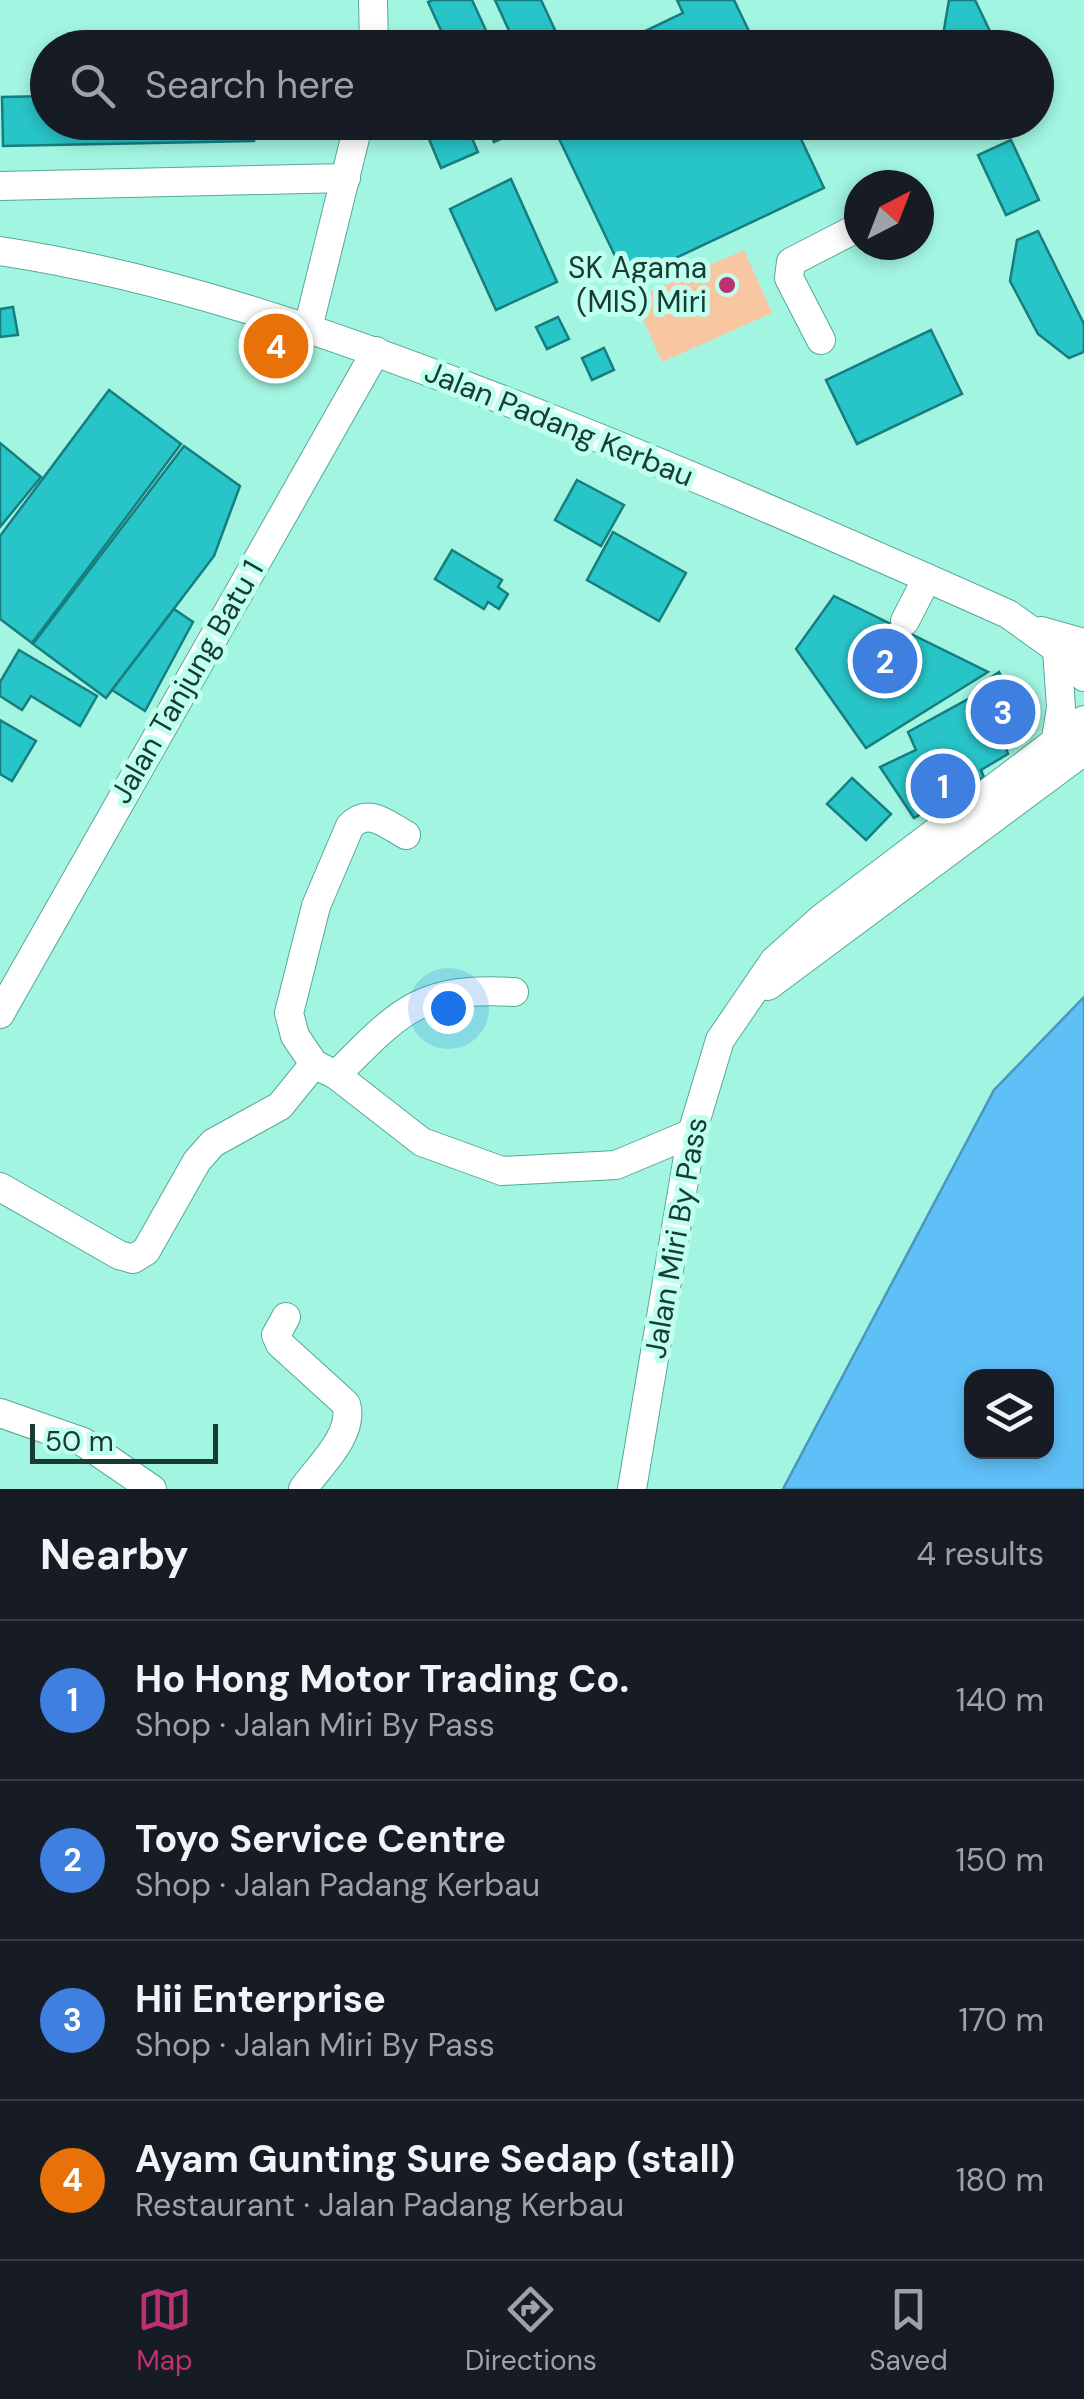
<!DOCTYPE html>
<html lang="en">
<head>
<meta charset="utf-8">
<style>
  :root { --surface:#171b24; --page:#242831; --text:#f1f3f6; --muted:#9ea1a6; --line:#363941; --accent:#ba3271 }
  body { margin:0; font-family:"DM Sans",sans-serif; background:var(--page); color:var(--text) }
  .controls { position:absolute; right:30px; bottom:30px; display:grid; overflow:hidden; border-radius:20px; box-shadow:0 5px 15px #0003 }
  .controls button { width:90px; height:90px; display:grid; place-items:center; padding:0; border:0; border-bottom:2px solid var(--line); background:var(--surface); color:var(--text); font:50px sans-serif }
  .compass { position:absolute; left:844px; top:170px; width:90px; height:90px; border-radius:50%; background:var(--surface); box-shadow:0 5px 15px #0003; rotate:42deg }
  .scale { position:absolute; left:30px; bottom:25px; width:188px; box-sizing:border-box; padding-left:10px; border:5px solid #183b33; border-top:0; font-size:28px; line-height:35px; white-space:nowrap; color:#183b33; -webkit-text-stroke:8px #beffee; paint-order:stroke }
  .you { position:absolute; left:448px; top:1008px; width:35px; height:35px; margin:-25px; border:8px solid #fff; border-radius:50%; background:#1a73e8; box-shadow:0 0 0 15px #1a73e833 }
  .badge { display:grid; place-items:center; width:65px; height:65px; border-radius:50%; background:var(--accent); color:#fff; font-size:32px; font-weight:700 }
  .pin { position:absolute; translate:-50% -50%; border:5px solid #fff; box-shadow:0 2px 10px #0006 }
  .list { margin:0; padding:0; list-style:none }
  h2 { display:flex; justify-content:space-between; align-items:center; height:130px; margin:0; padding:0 40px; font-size:42px }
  h2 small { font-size:32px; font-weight:400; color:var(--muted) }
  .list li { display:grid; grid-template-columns:65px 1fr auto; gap:30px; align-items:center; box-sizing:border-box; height:160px; padding:0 40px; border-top:2px solid var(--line) }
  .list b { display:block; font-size:38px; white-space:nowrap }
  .list p { margin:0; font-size:32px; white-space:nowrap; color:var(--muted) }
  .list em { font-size:32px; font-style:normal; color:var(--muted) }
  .icon { flex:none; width:55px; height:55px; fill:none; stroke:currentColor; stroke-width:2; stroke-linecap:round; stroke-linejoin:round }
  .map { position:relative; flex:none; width:1084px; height:1489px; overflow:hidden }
  .search { position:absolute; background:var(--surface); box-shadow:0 5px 15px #0003; left:30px; right:30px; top:30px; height:110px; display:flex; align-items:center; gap:25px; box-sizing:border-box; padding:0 35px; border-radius:55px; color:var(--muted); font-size:38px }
  .sheet { height:770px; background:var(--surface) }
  nav { display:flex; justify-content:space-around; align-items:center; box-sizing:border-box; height:140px; border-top:2px solid var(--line); background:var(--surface); font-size:28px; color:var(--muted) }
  nav a { display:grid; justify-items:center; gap:5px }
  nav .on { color:var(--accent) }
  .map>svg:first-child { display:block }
  .green { fill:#f9c6a2 }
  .water { fill:#5fbff7; stroke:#4a97bc; stroke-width:2.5; fill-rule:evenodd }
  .building { fill:#28c5c8; stroke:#177d7f; stroke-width:2.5 }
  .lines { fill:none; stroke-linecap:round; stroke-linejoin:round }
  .minor-casing { stroke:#56a996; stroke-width:30 }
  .minor { stroke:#fff; stroke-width:28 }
  .poi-dot { fill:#ba3271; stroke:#beffee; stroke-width:4 }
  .labels { text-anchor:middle; stroke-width:10; stroke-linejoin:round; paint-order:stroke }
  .poi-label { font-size:30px; fill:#183b33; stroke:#beffee; text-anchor:end }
  .street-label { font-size:30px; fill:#183b33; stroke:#beffee }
</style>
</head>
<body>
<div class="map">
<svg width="1084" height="1489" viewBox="0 0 1084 1489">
  <rect width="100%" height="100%" fill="#a2f5e1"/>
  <!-- green -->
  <path class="green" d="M744 250 772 313 662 362 634 299Z"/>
  <!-- water -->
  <path class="water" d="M1084 997V1489H783L994 1090ZM972 1376H1046V1452H972Z"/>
  <!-- building -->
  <g class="building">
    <path d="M433 0H472L494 48H449L428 2Z"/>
    <path d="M495 0H541L555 30 517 48Z"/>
    <path d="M677 0H734L757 48H610L683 13Z"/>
    <path d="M949 0H975L998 48H945L942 41Z"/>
    <path d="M563 32 570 48H530Z"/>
    <path d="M48 96V122H254V141L3 146 2 97Z"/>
    <path d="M422 122H465L478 152 441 168Z"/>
    <path d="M485 122H530L532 125 494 142Z"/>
    <path d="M551 122H793L824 188 627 281Z"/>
    <path d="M1011 140 1039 200 1006 215 978 155Z"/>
    <path d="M511 179 557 282 496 310 450 209Z"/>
    <path d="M1038 231 1084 324V352L1069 358 1038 334 1010 281 1017 240Z"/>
    <path d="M13 307 18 335 0 337V309Z"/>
    <path d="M558 317 569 339 547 349 536 327Z"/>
    <path d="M931 330 962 394 857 444 826 380Z"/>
    <path d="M604 348 614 370 592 380 582 358Z"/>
    <path d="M109 390 181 444 32 643 0 619V536Z"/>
    <path d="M0 443 41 477 0 527Z"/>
    <path d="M184 446 240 486 214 556 106 698 33 644Z"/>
    <path d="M577 480 624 505 601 546 555 520Z"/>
    <path d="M613 532 686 573 659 621 587 580Z"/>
    <path d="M452 550 502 580 498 587 508 594 499 609 488 602 484 609 435 579Z"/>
    <path d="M834 596 988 672 866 748 796 649Z"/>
    <path d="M174 609 193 622 145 711 112 690Z"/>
    <path d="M19 650 97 696 80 726 31 696 22 710 0 696V682Z"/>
    <path d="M999 672 1032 732 1006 748 1008 754 981 770 984 777 914 818 880 767 916 750 908 732 977 694 981 684Z"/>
    <path d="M0 720 36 741 12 781 0 774Z"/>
    <path d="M852 778 891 814 866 840 827 804Z"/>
  </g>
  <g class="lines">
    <defs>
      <g id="minor">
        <path d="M373 0 374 48"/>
        <path d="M0 186 346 178"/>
        <path d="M0 251C167 276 328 333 485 393 662 461 835 537 1008 614L1057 649 1084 677"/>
        <path d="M308 328 359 122"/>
        <path d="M821 340 789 278 791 262 859 227"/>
        <path d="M905 621 927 578"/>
        <path d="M1041 631 1084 643"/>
        <path d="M1055 744 1061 708 1057 649"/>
        <path d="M406 835C386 824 369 807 350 826L316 906 289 1013 295 1036 314 1064 336 1075 422 1142 502 1171 616 1165 692 1133"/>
        <path d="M768 986 1084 751"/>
        <path d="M0 1014 376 351"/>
        <path d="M336 1075C400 1011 420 986 514 992"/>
        <path d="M0 1187 119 1255 133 1259 146 1251 197 1161 213 1143 280 1106 314 1064"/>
        <path d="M286 1317 276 1335 280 1344 346 1404C355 1434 319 1466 303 1489"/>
        <path d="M0 1413 83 1442 152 1489"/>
        <path d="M632 1489 692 1133 720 1040 774 961 822 918 1084 720"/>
      </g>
    </defs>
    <!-- minor casing -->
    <use href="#minor" class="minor-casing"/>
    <!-- minor -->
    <use href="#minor" class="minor"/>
  </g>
  <!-- markers -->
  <circle class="poi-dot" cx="727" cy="285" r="10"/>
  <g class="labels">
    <!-- poi labels -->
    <g class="poi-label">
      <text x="707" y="278">SK Agama<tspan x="707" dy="34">(MIS) Miri</tspan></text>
    </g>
    <!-- street labels -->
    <g class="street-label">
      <text transform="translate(559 424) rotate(22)" y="10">Jalan Padang Kerbau</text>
      <text transform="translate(187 682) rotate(-60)" y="10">Jalan Tanjung Batu 1</text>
      <text transform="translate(676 1238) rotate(-80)" y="10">Jalan Miri By Pass</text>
    </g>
  </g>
</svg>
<div class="controls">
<button><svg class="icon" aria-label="layers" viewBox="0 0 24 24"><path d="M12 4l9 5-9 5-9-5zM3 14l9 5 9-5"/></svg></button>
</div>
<svg class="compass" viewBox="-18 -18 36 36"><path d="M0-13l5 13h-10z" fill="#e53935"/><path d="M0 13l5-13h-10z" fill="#9ea1a6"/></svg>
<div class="scale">50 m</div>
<div class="you"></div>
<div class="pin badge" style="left:943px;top:786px;background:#3f7fe0">1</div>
<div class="pin badge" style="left:885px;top:661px;background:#3f7fe0">2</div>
<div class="pin badge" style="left:1003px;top:712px;background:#3f7fe0">3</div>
<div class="pin badge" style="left:276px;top:346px;background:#e8710a">4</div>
<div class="search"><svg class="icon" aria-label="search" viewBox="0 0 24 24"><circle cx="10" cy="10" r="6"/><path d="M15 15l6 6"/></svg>Search here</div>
</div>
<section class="sheet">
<h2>Nearby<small>4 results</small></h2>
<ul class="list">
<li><span class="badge" style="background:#3f7fe0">1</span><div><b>Ho Hong Motor Trading Co.</b><p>Shop · Jalan Miri By Pass</p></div><em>140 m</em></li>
<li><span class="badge" style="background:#3f7fe0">2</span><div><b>Toyo Service Centre</b><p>Shop · Jalan Padang Kerbau</p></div><em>150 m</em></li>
<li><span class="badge" style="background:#3f7fe0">3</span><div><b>Hii Enterprise</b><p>Shop · Jalan Miri By Pass</p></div><em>170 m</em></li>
<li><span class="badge" style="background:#e8710a">4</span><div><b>Ayam Gunting Sure Sedap (stall)</b><p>Restaurant · Jalan Padang Kerbau</p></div><em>180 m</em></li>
</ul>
</section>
<nav>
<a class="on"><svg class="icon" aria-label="map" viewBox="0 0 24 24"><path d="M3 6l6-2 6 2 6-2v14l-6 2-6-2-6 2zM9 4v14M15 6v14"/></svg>Map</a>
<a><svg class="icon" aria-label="directions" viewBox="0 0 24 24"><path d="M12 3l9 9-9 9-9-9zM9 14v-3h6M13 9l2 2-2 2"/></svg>Directions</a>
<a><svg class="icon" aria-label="saved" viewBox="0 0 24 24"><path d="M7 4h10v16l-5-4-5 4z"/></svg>Saved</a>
</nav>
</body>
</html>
